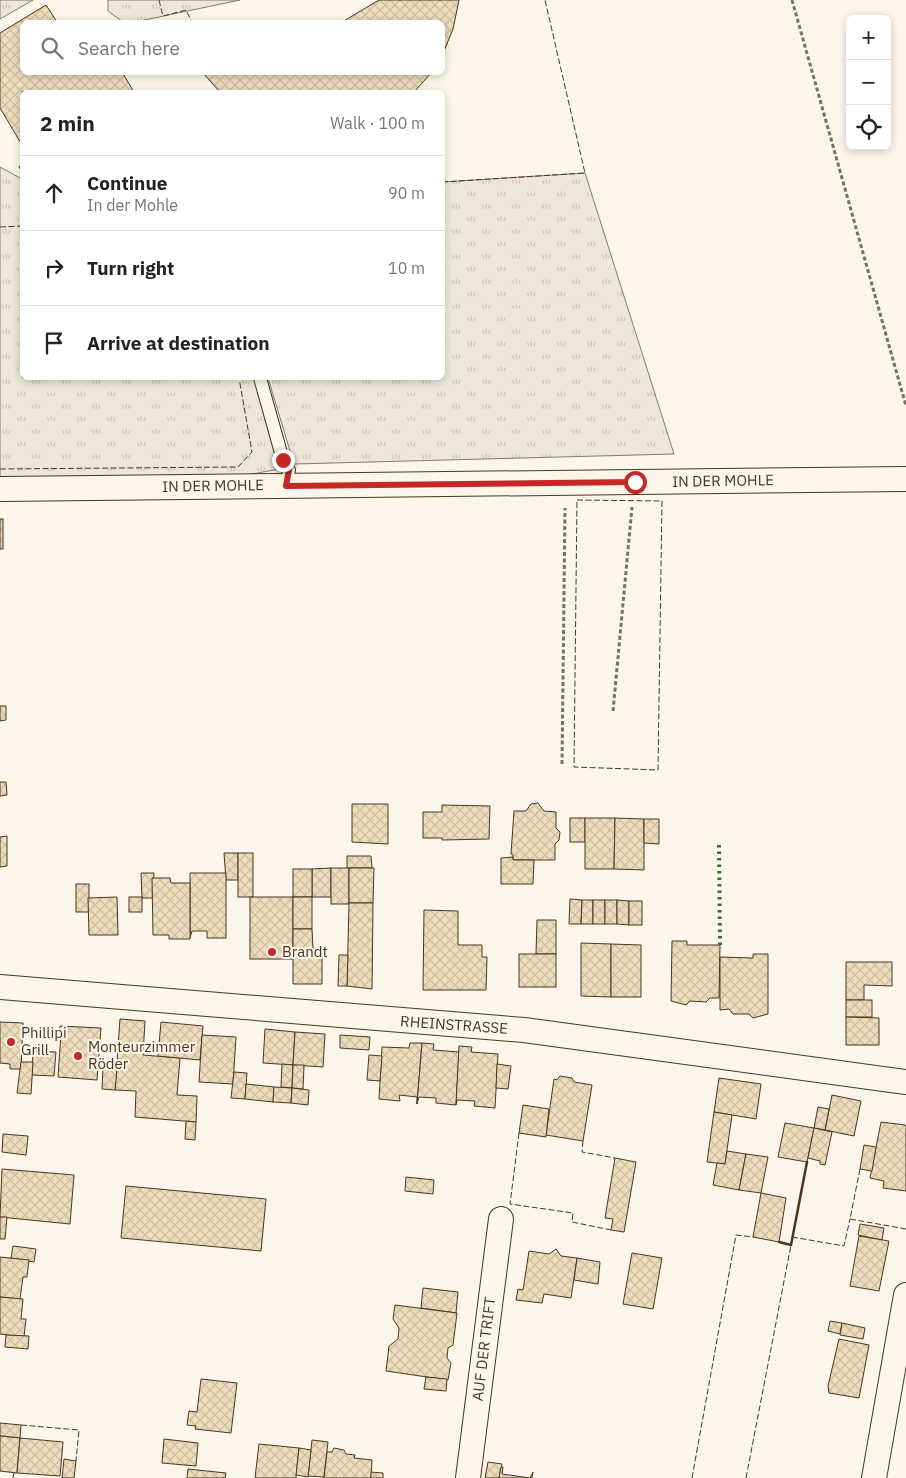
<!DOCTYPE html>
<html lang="en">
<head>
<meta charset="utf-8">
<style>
  :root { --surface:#fff; --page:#f6f6f6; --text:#222; --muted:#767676; --line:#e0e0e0 }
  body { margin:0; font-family:"IBM Plex Sans",sans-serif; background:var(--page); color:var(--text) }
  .controls { position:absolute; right:15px; top:15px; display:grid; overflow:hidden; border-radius:8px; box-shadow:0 2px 8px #0003 }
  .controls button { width:45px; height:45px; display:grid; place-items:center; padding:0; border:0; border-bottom:1px solid var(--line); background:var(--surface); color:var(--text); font:25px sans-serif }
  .stop { position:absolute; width:15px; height:15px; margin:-11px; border:4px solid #c62828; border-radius:50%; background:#fff }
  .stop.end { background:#c62828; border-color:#fff; box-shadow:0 1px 5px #0008 }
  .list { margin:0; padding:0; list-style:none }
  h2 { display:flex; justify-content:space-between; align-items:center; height:65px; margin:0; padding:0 20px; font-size:21px }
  h2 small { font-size:16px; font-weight:400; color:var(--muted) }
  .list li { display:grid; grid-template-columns:32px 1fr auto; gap:15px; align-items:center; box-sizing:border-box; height:75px; padding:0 20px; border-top:1px solid var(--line) }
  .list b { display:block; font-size:19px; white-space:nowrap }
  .list p { margin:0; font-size:16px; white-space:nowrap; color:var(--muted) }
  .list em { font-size:16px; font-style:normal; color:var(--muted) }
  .icon { flex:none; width:28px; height:28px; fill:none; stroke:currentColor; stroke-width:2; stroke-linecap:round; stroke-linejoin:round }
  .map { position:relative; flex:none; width:906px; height:1478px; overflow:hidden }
  .search { position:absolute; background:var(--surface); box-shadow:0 2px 8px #0003; left:20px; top:20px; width:425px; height:55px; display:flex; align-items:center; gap:12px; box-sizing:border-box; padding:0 18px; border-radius:8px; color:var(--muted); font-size:19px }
  .panel { position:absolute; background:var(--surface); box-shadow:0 2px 8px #0003; left:20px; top:90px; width:425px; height:290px; border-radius:8px }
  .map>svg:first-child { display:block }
  .grass { fill:url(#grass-tufts); stroke:#887966 }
  .building { fill:url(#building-cross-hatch); stroke:#4a3520 }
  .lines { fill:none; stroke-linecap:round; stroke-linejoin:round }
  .service-casing { stroke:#4a3520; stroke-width:14 }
  .minor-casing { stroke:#4a3520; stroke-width:26 }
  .path { stroke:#7f6f5c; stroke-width:3; stroke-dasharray:4 2.5; stroke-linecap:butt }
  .service { stroke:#fbf6e9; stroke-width:12 }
  .minor { stroke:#fbf6e9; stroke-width:24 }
  .hedge { stroke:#436837; stroke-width:4; stroke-dasharray:2.5 4; stroke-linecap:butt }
  .fence { stroke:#4a3520; stroke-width:1; stroke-dasharray:6 2.5; stroke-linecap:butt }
  .wall { stroke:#4a3520; stroke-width:2.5 }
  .route { stroke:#c62828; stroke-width:6 }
  .poi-dot { fill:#c62828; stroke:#fbf6e9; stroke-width:2 }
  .labels { text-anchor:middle; stroke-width:4; stroke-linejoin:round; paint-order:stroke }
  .street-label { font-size:15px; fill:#4a3520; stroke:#fbf6e9 }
  .poi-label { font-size:15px; fill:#4a3520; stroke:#fbf6e9; text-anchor:start }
</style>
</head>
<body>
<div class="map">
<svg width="906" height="1478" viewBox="0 0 906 1478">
  <defs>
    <pattern id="grass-tufts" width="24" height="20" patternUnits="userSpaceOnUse" patternTransform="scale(1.25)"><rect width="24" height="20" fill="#ede6d9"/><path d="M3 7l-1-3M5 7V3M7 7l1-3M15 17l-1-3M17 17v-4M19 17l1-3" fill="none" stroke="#cdc6ba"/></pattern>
    <pattern id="building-cross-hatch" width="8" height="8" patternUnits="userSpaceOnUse" patternTransform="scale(1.25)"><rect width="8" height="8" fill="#ecdcbc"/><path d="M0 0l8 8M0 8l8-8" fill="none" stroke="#ccbda1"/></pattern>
  </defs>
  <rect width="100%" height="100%" fill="#fbf6e9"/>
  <!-- grass -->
  <g class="grass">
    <path d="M0 0H33L0 19Z"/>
    <path d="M108 0H240L135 22H123L108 11Z"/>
    <path d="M0 167 22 179V378H254L279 469 237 477 0 478Z"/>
    <path d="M585 173 674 454 294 464 268 378H442L443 182Z"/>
  </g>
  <!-- building -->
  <g class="building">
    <path d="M379 0H459L453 29 442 56V22H342Z"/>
    <path d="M46 5 57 22H22V72H122L134 92H22V145L0 108V33Z"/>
    <path d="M202 72H432L414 92H220Z"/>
    <rect x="0" y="519" width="3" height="30"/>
    <path d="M0 706H6V720L0 721Z"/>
    <path d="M0 782H6L7 795 0 796Z"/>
    <path d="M538 803 544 811 556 812V828L560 832 559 840 555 844V860H513V855L511 854 514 811H526L531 804Z"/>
    <path d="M352 804H388V844L352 842Z"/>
    <path d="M442 805 490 806 489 839 442 840V838H423V812H442Z"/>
    <rect x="570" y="818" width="15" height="24"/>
    <path d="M585 818H615L614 869H585Z"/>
    <path d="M615 818 644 819V870L614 869Z"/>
    <path d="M644 819H659V844L644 843Z"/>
    <path d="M7 836V866L0 867V837Z"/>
    <path d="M224 853H238V880H226Z"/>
    <rect x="238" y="853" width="15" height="44"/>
    <path d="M347 856H371L372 868H347Z"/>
    <path d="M513 857V860H534L533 884H501V858Z"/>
    <path d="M331 868V897H312V869Z"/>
    <rect x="331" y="868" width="18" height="36"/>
    <path d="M349 868H374L373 903H349Z"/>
    <rect x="293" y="869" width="19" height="28"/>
    <path d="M141 873H154L153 898H142Z"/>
    <path d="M190 873H226V938H207V931H192L190 938Z"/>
    <path d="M152 878H170L171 883H190V939H169V935H153Z"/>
    <rect x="76" y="884" width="13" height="28"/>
    <path d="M117 897 118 935H89L88 898Z"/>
    <rect x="129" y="897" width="13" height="15"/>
    <rect x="250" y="897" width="43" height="62"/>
    <rect x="293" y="897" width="19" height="32"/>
    <path d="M570 899 582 900 581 924H569Z"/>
    <path d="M582 900H593V924H581Z"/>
    <rect x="593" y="900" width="12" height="24"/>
    <rect x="605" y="900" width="12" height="24"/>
    <path d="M617 900 629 901V925L617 924Z"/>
    <rect x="629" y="901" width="13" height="24"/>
    <path d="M349 903H373L372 989 347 986Z"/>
    <path d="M424 910 458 911V945H482V957H487L486 990H423Z"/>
    <path d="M537 920H556V954H536Z"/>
    <path d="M293 929H312L313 949 293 950Z"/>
    <path d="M672 941H687V945H720L719 998H710L706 1002 690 1001 686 1005 671 1001Z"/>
    <path d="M581 943 611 944V997L581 996Z"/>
    <path d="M611 944 641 945V997H611Z"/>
    <path d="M313 949H322V984H293V950Z"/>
    <rect x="519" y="954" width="37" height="33"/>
    <path d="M753 954H768V1014L753 1018 749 1014H733L729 1009 720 1010V957L753 958Z"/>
    <path d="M339 955H348L347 986H338Z"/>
    <path d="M846 962H892V986L864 985V1000H846Z"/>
    <rect x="846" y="1000" width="26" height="17"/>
    <path d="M846 1017 879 1018V1045H846Z"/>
    <path d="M120 1019 145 1021 143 1055 180 1058 177 1095 197 1096 196 1122 135 1117 136 1091 115 1090Z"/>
    <path d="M0 1022 23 1023 21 1069H10V1064L0 1063Z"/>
    <path d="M161 1022 203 1026 200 1060 158 1056Z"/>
    <path d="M60 1026 101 1028 97 1080 58 1077 61 1033H59Z"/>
    <path d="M265 1029 295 1032 293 1065 263 1063Z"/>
    <path d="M295 1032 325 1034 323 1067 293 1065Z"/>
    <path d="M202 1035 236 1037 233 1084 199 1082Z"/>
    <path d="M340 1035 370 1037 369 1050 340 1048Z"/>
    <path d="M410 1043H422L417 1104V1097L399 1095 400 1101 379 1099 382 1047 409 1048Z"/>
    <path d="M422 1043 434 1044 433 1050 459 1052 456 1105 436 1103V1098L419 1097 417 1104Z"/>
    <path d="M459 1046 472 1047 471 1052 498 1054 495 1108 474 1106 475 1101 457 1100 456 1105Z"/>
    <path d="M33 1051 56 1052 54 1076 32 1075Z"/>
    <path d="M369 1055 382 1056 380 1081 367 1080Z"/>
    <path d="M21 1062H33L31 1094 17 1093Z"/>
    <path d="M282 1064 293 1065 292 1088 281 1087Z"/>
    <path d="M497 1064 511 1066 508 1089 496 1088Z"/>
    <path d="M293 1065H304L303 1089 292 1088Z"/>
    <path d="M103 1068 117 1069 115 1090 102 1089Z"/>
    <path d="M234 1072 247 1073 245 1099 231 1098Z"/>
    <path d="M560 1076 572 1078 574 1082 592 1085 583 1141 546 1135 554 1079 557 1080Z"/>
    <path d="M719 1078 761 1084 756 1119 714 1112Z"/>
    <path d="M246 1084 274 1087 273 1102 245 1099Z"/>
    <path d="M274 1087 292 1088 291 1103 273 1102Z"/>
    <path d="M292 1088 309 1090 308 1105 291 1103Z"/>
    <path d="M832 1095 861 1101 854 1136 825 1130Z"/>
    <path d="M523 1105 549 1109 546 1137 519 1133Z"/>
    <path d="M818 1107 829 1109 825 1130 814 1128Z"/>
    <path d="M714 1112 732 1115 725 1164 707 1162Z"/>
    <path d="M186 1121 196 1122 195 1140 185 1139Z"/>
    <path d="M881 1122 905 1125 906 1127V1191L883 1188 884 1181 870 1178Z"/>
    <path d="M785 1123 814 1128 807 1162 778 1157Z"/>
    <path d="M814 1128 832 1132 825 1165 820 1164V1161L808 1158Z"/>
    <path d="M3 1134 28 1136 26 1155 2 1152Z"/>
    <path d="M864 1145 876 1147 872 1171 860 1169Z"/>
    <path d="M727 1151 746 1154 739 1190 713 1185 717 1163 725 1164Z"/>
    <path d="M746 1154 768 1157 761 1193 739 1190Z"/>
    <path d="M615 1158 636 1162 624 1232 611 1230 613 1219 605 1218Z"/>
    <path d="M2 1169 74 1175 70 1224 0 1217Z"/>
    <path d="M406 1177 434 1180 433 1194 405 1191Z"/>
    <path d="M126 1186 266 1199 261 1251 121 1238Z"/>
    <path d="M761 1193 786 1198 779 1242 753 1237Z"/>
    <path d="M0 1217H7L5 1239H0Z"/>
    <path d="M860 1224 884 1228 882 1240 858 1235Z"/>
    <path d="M859 1236 889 1241 879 1291 850 1286Z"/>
    <path d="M13 1246 36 1249 34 1262 11 1258Z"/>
    <path d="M556 1249 561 1256 577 1258 571 1298 544 1294 542 1303 516 1300 518 1289 523 1290 529 1251 549 1254Z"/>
    <path d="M632 1253 662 1258 653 1309 623 1304Z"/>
    <path d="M0 1257 29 1260 27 1277H23L20 1299 0 1297Z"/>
    <path d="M577 1258 600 1262 598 1284 574 1280Z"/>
    <path d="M423 1288 458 1292 456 1313 421 1308Z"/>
    <path d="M0 1297 23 1299 21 1319H26L24 1337 0 1334Z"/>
    <path d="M395 1305 457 1313 453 1345 448 1348 447 1358 451 1363 448 1380 386 1371 389 1346 398 1339 399 1328 393 1319Z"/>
    <path d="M830 1321 842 1323 840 1334 828 1331Z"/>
    <path d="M842 1323 865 1328 863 1339 840 1335Z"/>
    <path d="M6 1335 29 1336 28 1349 5 1347Z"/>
    <path d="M839 1339 869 1345 859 1398 829 1393 828 1386Z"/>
    <path d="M426 1377 447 1379 446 1391 424 1389Z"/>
    <path d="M201 1379 237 1383 231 1433 195 1429 196 1426 187 1425 189 1411 197 1412Z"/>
    <path d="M0 1423 21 1425 20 1438 0 1436Z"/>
    <path d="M0 1436 20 1438 17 1473 0 1471Z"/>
    <path d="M20 1438 63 1442 60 1476 17 1473Z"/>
    <path d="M164 1439 198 1443 196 1466 162 1463Z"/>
    <path d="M312 1440 328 1442 324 1477 308 1476Z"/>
    <path d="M259 1444 299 1448 296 1478H255Z"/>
    <path d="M299 1448 311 1450 308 1477 296 1475Z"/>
    <path d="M334 1448 344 1450 346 1454 355 1455 354 1458 372 1460 371 1478H324L327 1452H332Z"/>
    <path d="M64 1459 76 1461 74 1478H62Z"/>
    <path d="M488 1462 502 1464 499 1478H485Z"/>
    <path d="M501 1467H503L502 1474 530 1478 533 1472 532 1478H499Z"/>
    <path d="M188 1469 226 1473 225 1478H187Z"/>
    <path d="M371 1472 383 1473V1478H371Z"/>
  </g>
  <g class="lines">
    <defs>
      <path id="service" d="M260 378 283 460 289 470 286 486"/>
      <g id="minor">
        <path d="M0 489 906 479"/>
        <path d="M0 987 524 1030 906 1082"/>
        <path d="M468 1478 501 1219"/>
        <path d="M874 1478 906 1295"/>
      </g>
    </defs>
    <!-- service casing -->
    <use href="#service" class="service-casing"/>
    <!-- minor casing -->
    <use href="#minor" class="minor-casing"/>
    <!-- path -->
    <g class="path">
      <path d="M792 0 906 406"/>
      <path d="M19 168 22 166"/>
      <path d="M613 711 632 507"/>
      <path d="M562 764 565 508"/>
    </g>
    <!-- service -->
    <use href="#service" class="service"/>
    <!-- minor -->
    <use href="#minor" class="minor"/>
    <!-- hedge -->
    <path class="hedge" d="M719 845 720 945"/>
    <!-- fence -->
    <g class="fence">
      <path d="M159 0 163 16 186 10 192 22"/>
      <path d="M442 182 585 173 545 0"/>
      <path d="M0 227 22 226"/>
      <path d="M0 469 238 467 252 452 239 378"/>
      <path d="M577 500 662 501 658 770 574 767Z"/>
      <path d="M519 1133 510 1204 573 1213 572 1222 611 1230"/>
      <path d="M583 1141 582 1152 615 1158"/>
      <path d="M860 1169 850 1219 906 1229"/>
      <path d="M792 1237 844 1246 850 1219"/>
      <path d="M21 1425 79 1430 76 1461"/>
      <path d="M13 1478 14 1472"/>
      <path d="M692 1478 736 1235 753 1237"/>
      <path d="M746 1478 791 1245"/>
    </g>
    <!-- wall -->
    <path class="wall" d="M779 1242 791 1245 807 1162"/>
  </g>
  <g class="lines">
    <!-- route -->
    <path class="route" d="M283 460 289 470 286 486 635 482"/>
  </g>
  <!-- markers -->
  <g class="poi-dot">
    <circle cx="272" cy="952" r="5"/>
    <circle cx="11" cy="1042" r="5"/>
    <circle cx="78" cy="1056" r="5"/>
  </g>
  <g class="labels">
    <!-- street labels -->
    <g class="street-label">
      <text transform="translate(723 481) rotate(-1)" y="5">IN DER MOHLE</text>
      <text transform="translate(213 486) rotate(-1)" y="5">IN DER MOHLE</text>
      <text transform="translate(454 1025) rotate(4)" y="5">RHEINSTRASSE</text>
      <text transform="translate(484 1349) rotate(-83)" y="5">AUF DER TRIFT</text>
    </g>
    <!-- poi labels -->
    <g class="poi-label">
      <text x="282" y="957">Brandt</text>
      <text x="21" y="1038">Phillipi<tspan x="21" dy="17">Grill</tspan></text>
      <text x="88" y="1052">Monteurzimmer<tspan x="88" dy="17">Röder</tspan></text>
    </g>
  </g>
</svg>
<div class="controls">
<button>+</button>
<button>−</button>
<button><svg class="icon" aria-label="locate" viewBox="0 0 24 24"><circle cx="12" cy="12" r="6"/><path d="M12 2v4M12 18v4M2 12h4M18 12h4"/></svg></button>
</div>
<div class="stop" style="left:635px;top:482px"></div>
<div class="stop end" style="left:283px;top:460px"></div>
<div class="search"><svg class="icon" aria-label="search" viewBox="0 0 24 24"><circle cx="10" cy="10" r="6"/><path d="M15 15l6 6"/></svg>Search here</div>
<section class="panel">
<h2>2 min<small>Walk · 100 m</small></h2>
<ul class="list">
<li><svg class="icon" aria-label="ahead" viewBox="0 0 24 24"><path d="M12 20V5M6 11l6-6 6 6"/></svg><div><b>Continue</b><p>In der Mohle</p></div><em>90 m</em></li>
<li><svg class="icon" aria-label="right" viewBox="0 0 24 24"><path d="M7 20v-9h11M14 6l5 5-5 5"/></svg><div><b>Turn right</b></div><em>10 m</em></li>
<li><svg class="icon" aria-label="arrive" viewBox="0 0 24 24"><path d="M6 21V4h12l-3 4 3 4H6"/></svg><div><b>Arrive at destination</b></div></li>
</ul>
</section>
</div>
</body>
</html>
